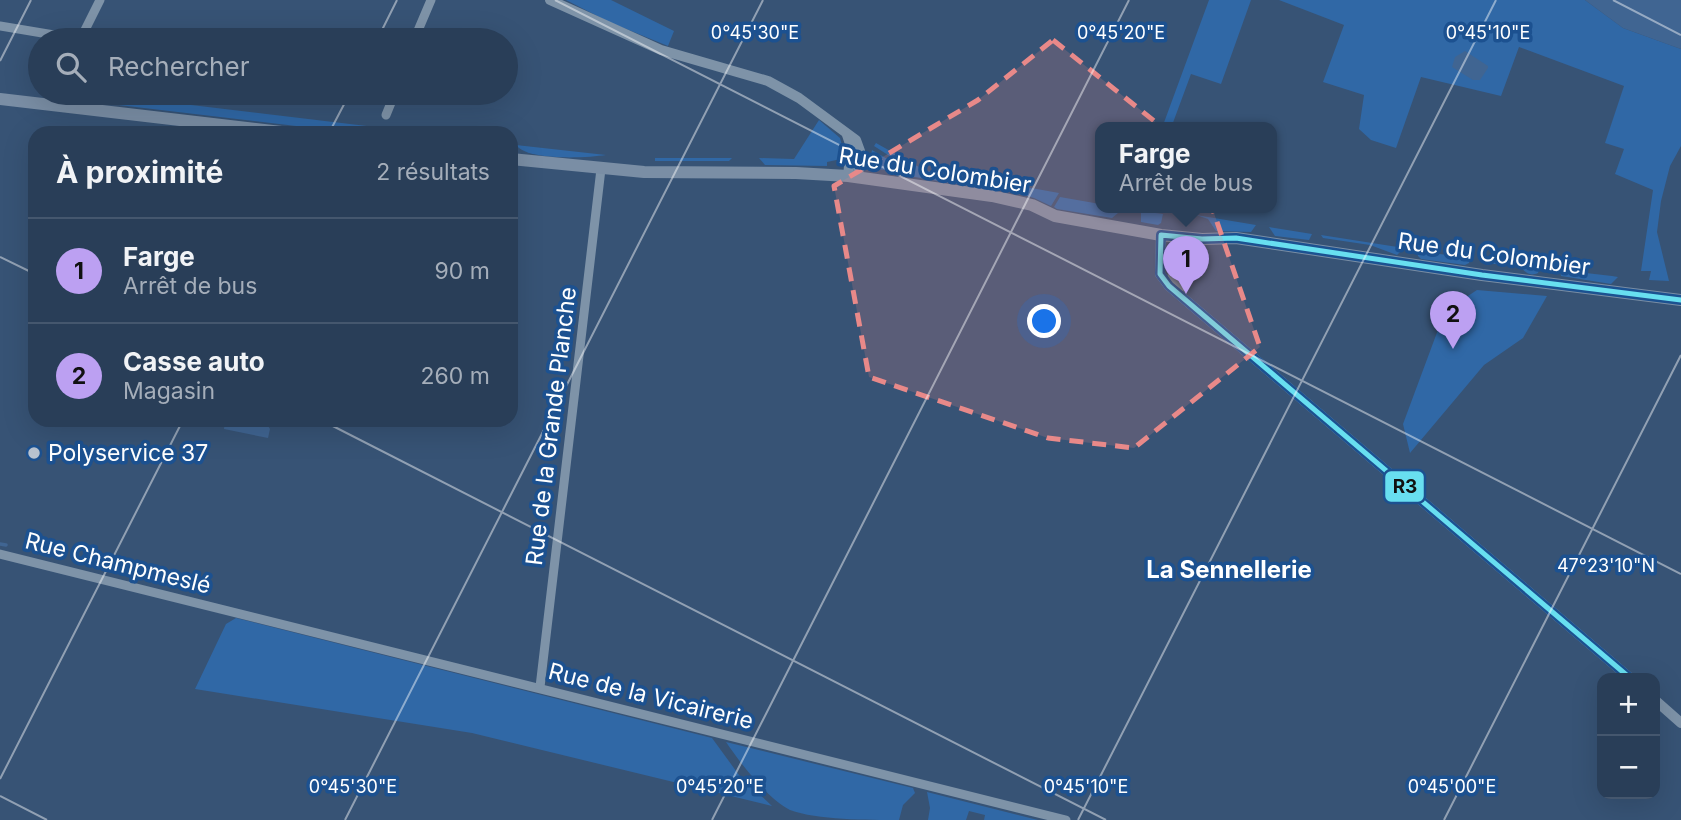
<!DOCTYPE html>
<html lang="fr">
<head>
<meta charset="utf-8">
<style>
  :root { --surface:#293e58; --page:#31455e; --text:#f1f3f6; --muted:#a5aeba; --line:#45576e; --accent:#bca0f2 }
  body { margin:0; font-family:Inter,sans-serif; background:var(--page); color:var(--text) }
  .controls { position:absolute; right:21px; bottom:21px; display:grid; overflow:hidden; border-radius:14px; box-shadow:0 7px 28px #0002 }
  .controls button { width:63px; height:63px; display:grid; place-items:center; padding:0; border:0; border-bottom:2px solid var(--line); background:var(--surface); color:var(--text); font:35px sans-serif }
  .you { position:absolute; left:1045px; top:322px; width:24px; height:24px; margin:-18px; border:5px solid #fff; border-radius:50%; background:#1a73e8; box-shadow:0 0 0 10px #1a73e833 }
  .badge { display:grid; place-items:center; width:46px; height:46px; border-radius:50%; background:var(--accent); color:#111; font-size:23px; font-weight:700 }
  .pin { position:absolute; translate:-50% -58px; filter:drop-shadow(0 2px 4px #0008) }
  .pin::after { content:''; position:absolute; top:37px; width:24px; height:21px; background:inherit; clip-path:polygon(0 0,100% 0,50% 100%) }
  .popup { position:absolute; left:1095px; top:122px; width:182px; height:91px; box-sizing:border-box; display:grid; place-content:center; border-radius:14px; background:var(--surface); filter:drop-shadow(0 2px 5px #0005); font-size:23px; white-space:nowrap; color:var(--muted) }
  .popup b { font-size:26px; color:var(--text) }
  .popup::after { content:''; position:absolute; left:50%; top:100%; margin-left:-14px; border:14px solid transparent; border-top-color:var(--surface) }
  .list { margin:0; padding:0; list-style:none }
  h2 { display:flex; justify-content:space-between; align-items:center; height:91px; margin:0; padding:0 28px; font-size:30px }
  h2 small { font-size:23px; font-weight:400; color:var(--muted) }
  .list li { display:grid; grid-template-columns:46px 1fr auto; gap:21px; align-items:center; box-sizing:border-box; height:105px; padding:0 28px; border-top:2px solid var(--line) }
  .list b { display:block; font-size:26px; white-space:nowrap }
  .list p { margin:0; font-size:23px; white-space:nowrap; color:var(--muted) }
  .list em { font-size:23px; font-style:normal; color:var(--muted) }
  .icon { flex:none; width:38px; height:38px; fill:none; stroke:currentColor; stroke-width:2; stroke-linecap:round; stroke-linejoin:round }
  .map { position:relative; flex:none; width:1681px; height:820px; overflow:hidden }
  .search { position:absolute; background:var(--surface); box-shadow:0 7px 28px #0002; left:28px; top:28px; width:490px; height:77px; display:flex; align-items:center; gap:18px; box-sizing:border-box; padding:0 24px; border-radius:38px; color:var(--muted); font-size:26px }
  .panel { position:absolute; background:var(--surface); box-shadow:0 7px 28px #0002; left:28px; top:126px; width:490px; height:301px; border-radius:21px }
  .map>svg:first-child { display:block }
  .green { fill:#3068a6 }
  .water { fill:#406592 }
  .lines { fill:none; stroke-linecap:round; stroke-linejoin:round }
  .stream { stroke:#406592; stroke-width:3.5 }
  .minor { stroke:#7e93a8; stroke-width:9 }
  .tertiary { stroke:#7e93a8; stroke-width:10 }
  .secondary { stroke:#7a8ea5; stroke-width:12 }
  .bus-1-casing { stroke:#1c5190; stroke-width:10 }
  .bus-1 { stroke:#68dff0; stroke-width:5 }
  .marked { fill:#e88989; fill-opacity:0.2; stroke:#e88989; stroke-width:5; stroke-dasharray:14 9; stroke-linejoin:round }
  .ticks { fill:none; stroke:#fff; stroke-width:2; stroke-opacity:0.45 }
  .poi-dot { fill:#b9c3cf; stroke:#1c5190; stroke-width:2.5 }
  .labels { text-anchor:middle; stroke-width:7; stroke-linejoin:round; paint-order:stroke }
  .street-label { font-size:23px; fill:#fff; stroke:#1c5190 }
  .poi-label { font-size:23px; fill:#fff; stroke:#1c5190; text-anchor:start }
  .neighbourhood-label { font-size:24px; font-weight:bold; fill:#fff; stroke:#1c5190 }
  .ticks-label { font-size:18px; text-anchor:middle; fill:#fff; stroke:#1c5190; stroke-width:7; stroke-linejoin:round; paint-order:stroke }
  .line-badge { stroke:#1c5190; stroke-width:2.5 }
  .pale-badge-label { font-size:19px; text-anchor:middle; font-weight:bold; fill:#111 }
</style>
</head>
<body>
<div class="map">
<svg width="1681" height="820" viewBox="0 0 1681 820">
  <rect width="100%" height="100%" fill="#375375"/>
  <!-- green -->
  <g class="green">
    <path d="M566 0H611L674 31 668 46 609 22Z"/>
    <path d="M1209 0H1251L1221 84 1191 74 1171 128H1162Z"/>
    <path d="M1279 0H1585L1623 28 1681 49V146L1670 166 1661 201 1657 232 1669 281 1649 280 1651 271H1641L1653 190 1615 174 1624 149 1605 143 1624 86 1519 47 1501 96 1421 77 1396 148 1371 140 1359 129 1364 95 1323 82 1344 25Z"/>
    <path d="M81 93H91L375 127 374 133H355L93 102Z"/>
    <path d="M819 120 840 138 844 152 841 159 827 162V166L765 165 759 158 794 159Z"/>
    <path d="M876 143 926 171 994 182 990 188 985 189 903 175 902 172 876 169 870 160 872 150 906 170 910 169 874 146Z"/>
    <path d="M516 145 606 155C586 158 528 161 516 145Z"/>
    <path d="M655 158H732L729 161H655Z"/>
    <path d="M1015 185 1059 193 1051 206 1034 198 1016 193Z"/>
    <path d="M1060 197 1100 204V209L1118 213 1112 218 1057 209 1054 207Z"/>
    <path d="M1141 211 1163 214 1161 223 1158 225 1141 222Z"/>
    <path d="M1196 215 1256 225 1251 232 1216 231 1208 219Z"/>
    <path d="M1269 227 1312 234 1309 240 1275 236Z"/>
    <path d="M1321 235 1404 248 1397 255 1370 245 1323 238Z"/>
    <path d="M1417 251 1470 258 1469 263 1465 265 1421 259 1418 256Z"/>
    <path d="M1480 260 1540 267 1538 273C1529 277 1525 272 1520 266L1482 263Z"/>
    <path d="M1560 270 1612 276 1618 277 1611 284 1561 276Z"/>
    <path d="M1477 290 1547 296 1523 338 1484 365 1410 453 1403 424 1445 311Z"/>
    <path d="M236 618 712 738 739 775 772 806 472 733 195 689 226 624Z"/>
    <path d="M726 742 913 788 915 793 903 805 899 820C868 820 817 820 790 810 766 797 741 764 726 742Z"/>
    <path d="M927 792 1038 820H984L985 815 969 811 966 820H928L930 808Z"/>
  </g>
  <!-- water -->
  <g class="water">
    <path d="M1585 0H1681V49L1623 28Z"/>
    <path d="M1465 51 1488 66V68L1480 80H1473L1452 67 1455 57Z"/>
    <path d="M225 420H264L270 429 268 438 224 429Z"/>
  </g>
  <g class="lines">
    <!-- stream -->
    <path class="stream" d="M0 544 6 545"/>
    <!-- minor -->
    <g class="minor">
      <path d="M0 26 84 40"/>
      <path d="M80 40 100 0"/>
      <path d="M414 40 431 0"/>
      <path d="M386 115 395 93"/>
      <path d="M0 554 1066 820"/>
      <path d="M540 687 601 169"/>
    </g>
    <!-- tertiary -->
    <g class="tertiary">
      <path d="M550 0 661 50 768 81 799 98 856 140 860 151 858 178"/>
      <path d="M847 135 851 147 848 176"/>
      <path d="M1161 235 1160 274 1169 286 1630 678"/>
      <path d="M1179 289C1165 272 1177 255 1183 237"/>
      <path d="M1655 700 1681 723"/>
    </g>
    <!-- secondary -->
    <g class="secondary">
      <path d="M0 99 290 133"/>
      <path d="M511 159 644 172 796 173 848 176 992 196 1032 205 1055 216 1161 235 1202 239 1236 238 1482 275 1681 300"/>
    </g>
    <defs>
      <path id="bus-1" d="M1630 678 1169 286 1160 274 1161 235 1202 239 1236 238 1482 275 1681 300"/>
    </defs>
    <!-- bus-1 casing -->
    <use href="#bus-1" class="bus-1-casing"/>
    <!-- bus-1 -->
    <use href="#bus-1" class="bus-1"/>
  </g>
  <!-- marked area -->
  <path class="marked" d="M1053 40 1193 152 1260 347 1134 448 1048 438 869 377 834 186 978 100Z"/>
  <!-- ticks -->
  <path class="ticks" d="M555 0 1681 574M1613 0 1681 35M377 40 397 0M0 61 31 0M329 133 350 93M0 257 35 274M321 420 1106 820M0 779 183 420M0 796 47 820M345 820 763 0M712 820 1129 0M1078 820 1496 0M1444 820 1681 355"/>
  <!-- markers -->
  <circle class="poi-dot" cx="34" cy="453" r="7"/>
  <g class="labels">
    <!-- street labels -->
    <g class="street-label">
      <text transform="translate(935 170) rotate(9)" y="8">Rue du Colombier</text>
      <text transform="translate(1494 254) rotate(8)" y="8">Rue du Colombier</text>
      <text transform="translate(551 426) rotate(-83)" y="8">Rue de la Grande Planche</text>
      <text transform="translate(118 563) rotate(14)" y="8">Rue Champmeslé</text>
      <text transform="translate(651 696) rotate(14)" y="8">Rue de la Vicairerie</text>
    </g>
    <!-- poi labels -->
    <g class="poi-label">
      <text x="48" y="461">Polyservice 37</text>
    </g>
    <!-- neighbourhood labels -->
    <g class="neighbourhood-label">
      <text x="1229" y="578">La Sennellerie</text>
    </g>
  </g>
  <g class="ticks-label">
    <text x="755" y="39">0°45'30"E</text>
    <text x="1121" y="39">0°45'20"E</text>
    <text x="1488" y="39">0°45'10"E</text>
    <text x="1606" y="572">47°23'10"N</text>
    <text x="353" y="793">0°45'30"E</text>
    <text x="720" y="793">0°45'20"E</text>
    <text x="1086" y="793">0°45'10"E</text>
    <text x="1452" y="793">0°45'00"E</text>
  </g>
  <rect class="line-badge" x="1384" y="470" width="41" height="33" rx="7" fill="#68dff0"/>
  <g class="pale-badge-label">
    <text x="1405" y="493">R3</text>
  </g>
</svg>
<div class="controls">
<button>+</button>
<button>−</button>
</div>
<div class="you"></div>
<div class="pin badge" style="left:1186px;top:294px">1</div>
<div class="popup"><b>Farge</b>Arrêt de bus</div>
<div class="pin badge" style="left:1453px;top:349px">2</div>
<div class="search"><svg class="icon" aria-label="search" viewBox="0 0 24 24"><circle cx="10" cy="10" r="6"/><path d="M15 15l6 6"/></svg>Rechercher</div>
<section class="panel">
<h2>À proximité<small>2 résultats</small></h2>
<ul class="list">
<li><span class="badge">1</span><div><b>Farge</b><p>Arrêt de bus</p></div><em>90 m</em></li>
<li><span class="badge">2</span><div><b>Casse auto</b><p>Magasin</p></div><em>260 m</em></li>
</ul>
</section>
</div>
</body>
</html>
